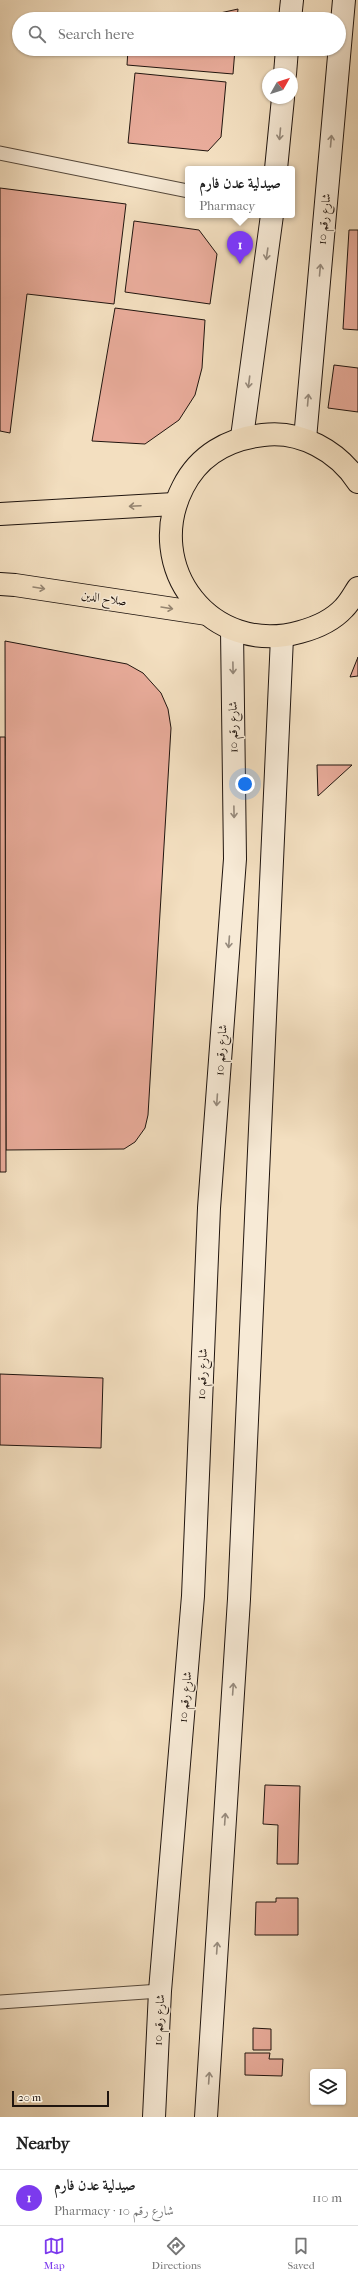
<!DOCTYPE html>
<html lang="en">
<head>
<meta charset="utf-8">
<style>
  :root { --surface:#fff; --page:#f2f2f2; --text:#222; --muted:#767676; --line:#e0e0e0; --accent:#7c3aed }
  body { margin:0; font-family:"IM FELL French Canon",Amiri,serif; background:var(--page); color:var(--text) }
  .controls { position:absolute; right:12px; bottom:12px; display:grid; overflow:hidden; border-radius:4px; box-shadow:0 1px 3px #0004 }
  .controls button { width:36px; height:36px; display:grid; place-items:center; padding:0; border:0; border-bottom:1px solid var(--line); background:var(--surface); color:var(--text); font:20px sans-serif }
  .compass { position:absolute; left:262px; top:68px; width:36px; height:36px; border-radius:50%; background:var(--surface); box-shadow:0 1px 3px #0004; rotate:51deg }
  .scale { position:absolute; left:12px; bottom:10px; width:97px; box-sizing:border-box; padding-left:4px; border:2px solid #20150f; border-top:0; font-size:11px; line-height:14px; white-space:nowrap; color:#20150f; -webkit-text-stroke:3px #f7ead6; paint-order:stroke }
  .you { position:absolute; left:245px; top:784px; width:14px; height:14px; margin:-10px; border:3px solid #fff; border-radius:50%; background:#1a73e8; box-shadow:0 0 0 6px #1a73e833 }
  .badge { display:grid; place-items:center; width:26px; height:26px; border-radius:50%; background:var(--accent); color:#fff; font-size:13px; font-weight:700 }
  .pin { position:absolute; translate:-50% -33px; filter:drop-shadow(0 1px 2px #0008) }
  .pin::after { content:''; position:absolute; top:21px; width:14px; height:12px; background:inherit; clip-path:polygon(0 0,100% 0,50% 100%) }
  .popup { position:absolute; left:185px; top:166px; width:110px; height:52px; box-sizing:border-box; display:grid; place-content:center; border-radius:4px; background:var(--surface); filter:drop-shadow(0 1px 3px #0005); font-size:13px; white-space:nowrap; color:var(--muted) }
  .popup b { font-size:15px; color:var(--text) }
  .popup::after { content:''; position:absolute; left:50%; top:100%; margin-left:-8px; border:8px solid transparent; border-top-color:var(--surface) }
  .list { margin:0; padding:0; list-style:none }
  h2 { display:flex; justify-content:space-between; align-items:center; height:52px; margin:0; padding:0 16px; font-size:17px }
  h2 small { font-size:13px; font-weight:400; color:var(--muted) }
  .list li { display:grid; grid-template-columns:26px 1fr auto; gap:12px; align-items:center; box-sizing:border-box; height:56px; padding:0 16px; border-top:1px solid var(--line) }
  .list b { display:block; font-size:15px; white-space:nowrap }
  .list p { margin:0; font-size:13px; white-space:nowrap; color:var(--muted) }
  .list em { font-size:13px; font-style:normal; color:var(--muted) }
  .icon { flex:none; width:22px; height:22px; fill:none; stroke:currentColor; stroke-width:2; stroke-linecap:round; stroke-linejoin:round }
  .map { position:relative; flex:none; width:358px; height:2117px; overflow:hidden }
  .search { position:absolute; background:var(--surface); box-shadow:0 1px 3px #0004; left:12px; right:12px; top:12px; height:44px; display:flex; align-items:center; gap:10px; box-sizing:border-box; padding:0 14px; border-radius:22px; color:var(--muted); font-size:15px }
  .sheet { height:108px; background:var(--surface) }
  nav { display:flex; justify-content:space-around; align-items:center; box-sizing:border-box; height:56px; border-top:1px solid var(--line); background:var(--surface); font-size:11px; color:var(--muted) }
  nav a { display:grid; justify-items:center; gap:2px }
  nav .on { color:var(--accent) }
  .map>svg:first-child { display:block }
  .building { fill:#e9ac9b; stroke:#20150f }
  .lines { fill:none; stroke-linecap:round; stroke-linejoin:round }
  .service-casing { stroke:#55483b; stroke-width:15 }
  .secondary-casing { stroke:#20150f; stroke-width:24 }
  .trunk-casing { stroke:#20150f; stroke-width:24 }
  .service { stroke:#f7ead6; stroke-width:13 }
  .secondary { stroke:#f7ead6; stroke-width:22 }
  .trunk { stroke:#f3dfc0; stroke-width:22 }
  .oneway { stroke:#968a7c }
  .oneway2 { stroke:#948470 }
  .labels { text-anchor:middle; stroke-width:3; stroke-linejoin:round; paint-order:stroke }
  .street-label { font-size:12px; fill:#20150f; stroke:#f7ead6 }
</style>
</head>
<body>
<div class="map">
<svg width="358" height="2117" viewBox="0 0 358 2117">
  <rect width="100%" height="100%" fill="#f3dfc0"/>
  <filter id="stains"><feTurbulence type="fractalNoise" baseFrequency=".005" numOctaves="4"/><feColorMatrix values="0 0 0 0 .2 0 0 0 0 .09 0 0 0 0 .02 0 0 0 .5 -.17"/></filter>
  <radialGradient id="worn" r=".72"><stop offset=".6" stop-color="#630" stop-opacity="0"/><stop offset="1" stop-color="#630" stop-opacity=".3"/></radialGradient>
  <!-- building -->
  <g class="building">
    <path d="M238 9 237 19H193Z"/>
    <path d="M128 49H235L233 74 127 65Z"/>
    <path d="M135 73 226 82 221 137 208 151 128 143Z"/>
    <path d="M0 188 126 204 114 304 27 294 10 433 0 431Z"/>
    <path d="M134 221 199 230 217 254 210 304 125 292Z"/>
    <path d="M349 230H358V330L343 329Z"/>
    <path d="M115 308 205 320 202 368 195 395 179 420 145 444 92 441Z"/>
    <path d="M334 365 358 368V412L328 408Z"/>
    <path d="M5 641 127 664 143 673 161 693 168 709 171 728 148 1115 145 1128 135 1142 124 1149 6 1150Z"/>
    <path d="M358 657V676L350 677Z"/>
    <path d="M0 737H5L6 1172H0Z"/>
    <path d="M317 765H352L318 796Z"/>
    <path d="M0 1374 103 1378 101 1448 0 1445Z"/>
    <path d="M265 1785 300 1786 298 1864H277L278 1825 263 1824Z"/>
    <path d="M276 1898H298V1935H255L256 1902H276Z"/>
    <path d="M253 2028 271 2029V2050H253Z"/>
    <path d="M245 2053H270L269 2059H283L282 2076 245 2075Z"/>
  </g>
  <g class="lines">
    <defs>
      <g id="service">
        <path d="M0 153 188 191"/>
        <path d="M0 2002 160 1991"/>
      </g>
      <g id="secondary">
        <path d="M290 19 292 0"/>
        <path d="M285 74 287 49"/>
        <path d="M276 169 283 98"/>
        <path d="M242 437 272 215"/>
        <path d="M305 439 344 0"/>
        <path d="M154 2117 160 1991 193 1596 209 1208 235 859 232 630"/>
        <path d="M206 2117 239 1599 282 637"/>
      </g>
      <g id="trunk">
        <path d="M358 482C338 451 300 430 263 435 228 439 199 455 183 487 142 567 211 657 300 632 315 628 333 620 344 608 350 602 354 594 358 588"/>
        <path d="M0 514 174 504"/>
        <path d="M0 584 15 585 207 614"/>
      </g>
    </defs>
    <!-- service casing -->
    <use href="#service" class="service-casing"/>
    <!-- secondary casing -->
    <use href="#secondary" class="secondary-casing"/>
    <!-- trunk casing -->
    <use href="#trunk" class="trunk-casing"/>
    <!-- service -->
    <use href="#service" class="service"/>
    <!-- secondary -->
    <use href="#secondary" class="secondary"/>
    <!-- trunk -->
    <use href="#trunk" class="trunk"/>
  </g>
  <!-- one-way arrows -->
  <defs><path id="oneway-shaft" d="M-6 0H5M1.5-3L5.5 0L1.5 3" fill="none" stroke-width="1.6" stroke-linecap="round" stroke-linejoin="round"/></defs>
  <g class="oneway">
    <use href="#oneway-shaft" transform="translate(280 134) rotate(95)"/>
    <use href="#oneway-shaft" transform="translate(331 141) rotate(-85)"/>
    <use href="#oneway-shaft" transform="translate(267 254) rotate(98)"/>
    <use href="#oneway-shaft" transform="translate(320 270) rotate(-85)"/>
    <use href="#oneway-shaft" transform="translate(249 382) rotate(97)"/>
    <use href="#oneway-shaft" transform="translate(308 400) rotate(-85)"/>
    <use href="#oneway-shaft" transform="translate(233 668) rotate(89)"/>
    <use href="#oneway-shaft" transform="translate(234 812) rotate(89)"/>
    <use href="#oneway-shaft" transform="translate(229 942) rotate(94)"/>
    <use href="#oneway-shaft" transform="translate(217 1100) rotate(94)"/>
    <use href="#oneway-shaft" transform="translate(233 1689) rotate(-86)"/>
    <use href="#oneway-shaft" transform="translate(225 1819) rotate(-86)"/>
    <use href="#oneway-shaft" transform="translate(217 1948) rotate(-86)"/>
    <use href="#oneway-shaft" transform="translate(209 2078) rotate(-86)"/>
  </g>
  <g class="oneway2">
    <use href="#oneway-shaft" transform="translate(135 506) rotate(177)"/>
    <use href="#oneway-shaft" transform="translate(39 588) rotate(9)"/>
    <use href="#oneway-shaft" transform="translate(167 608) rotate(9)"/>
  </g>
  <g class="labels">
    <!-- street labels -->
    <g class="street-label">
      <text transform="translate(324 219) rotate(-85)" y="4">شارع رقم 10</text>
      <text transform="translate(104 598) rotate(9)" y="4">صلاح الدين</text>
      <text transform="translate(233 727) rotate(-91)" y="4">شارع رقم 10</text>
      <text transform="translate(221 1050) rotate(-86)" y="4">شارع رقم 10</text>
      <text transform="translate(202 1374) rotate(-88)" y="4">شارع رقم 10</text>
      <text transform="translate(185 1697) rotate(-85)" y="4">شارع رقم 10</text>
      <text transform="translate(159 2020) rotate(-87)" y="4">شارع رقم 10</text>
    </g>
  </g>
  <rect width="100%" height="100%" filter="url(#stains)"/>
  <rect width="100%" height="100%" fill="url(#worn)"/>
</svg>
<div class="controls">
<button><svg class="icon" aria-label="layers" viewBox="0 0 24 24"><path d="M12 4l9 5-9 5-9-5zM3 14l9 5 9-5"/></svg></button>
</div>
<svg class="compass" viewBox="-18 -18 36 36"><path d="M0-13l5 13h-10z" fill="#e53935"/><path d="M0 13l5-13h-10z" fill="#767676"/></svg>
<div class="scale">20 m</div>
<div class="you"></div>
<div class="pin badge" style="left:240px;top:264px">1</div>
<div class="popup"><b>صيدلية عدن فارم</b>Pharmacy</div>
<div class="search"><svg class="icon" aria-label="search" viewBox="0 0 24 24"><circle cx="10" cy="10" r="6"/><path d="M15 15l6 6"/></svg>Search here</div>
</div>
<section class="sheet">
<h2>Nearby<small></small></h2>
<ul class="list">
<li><span class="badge">1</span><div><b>صيدلية عدن فارم</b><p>Pharmacy · شارع رقم 10</p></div><em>110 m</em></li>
</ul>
</section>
<nav>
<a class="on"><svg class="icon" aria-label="map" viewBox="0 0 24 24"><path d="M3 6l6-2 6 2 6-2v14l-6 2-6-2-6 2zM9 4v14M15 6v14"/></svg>Map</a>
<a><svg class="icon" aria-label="directions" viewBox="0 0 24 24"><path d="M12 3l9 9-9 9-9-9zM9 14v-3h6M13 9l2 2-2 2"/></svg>Directions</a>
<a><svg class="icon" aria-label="saved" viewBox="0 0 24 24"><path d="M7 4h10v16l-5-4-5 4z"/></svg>Saved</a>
</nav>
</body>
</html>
